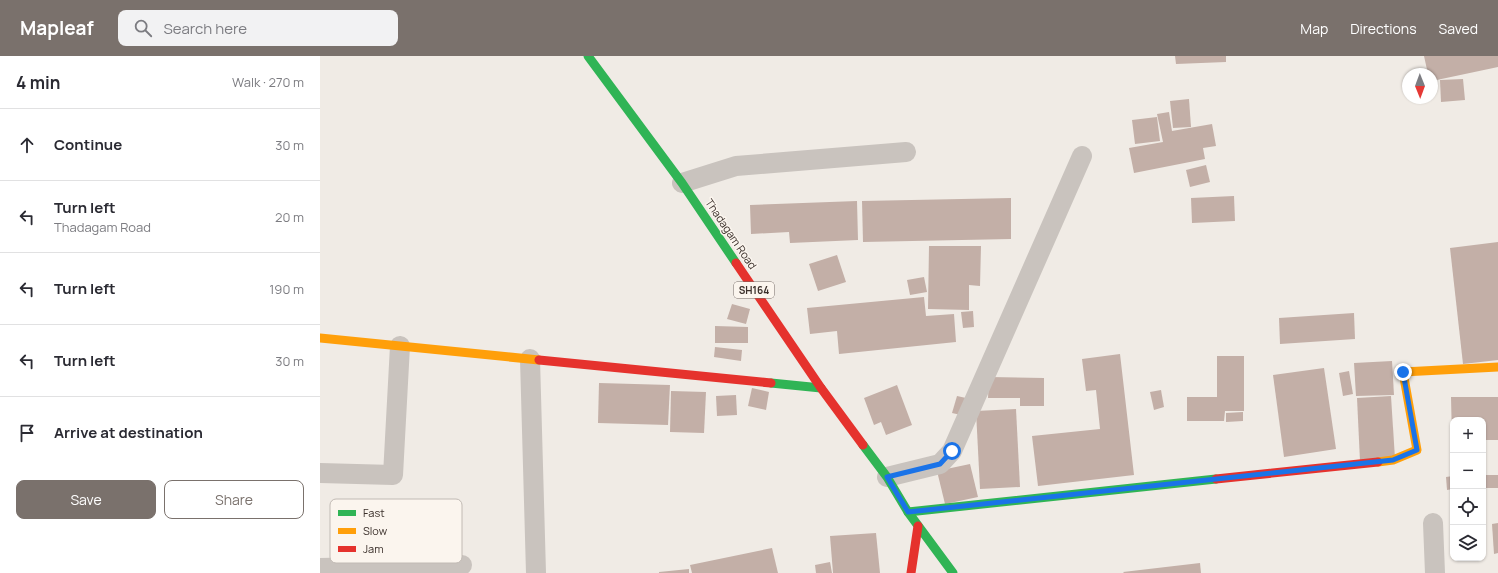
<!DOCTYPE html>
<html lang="en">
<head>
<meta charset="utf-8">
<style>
  :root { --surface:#fff; --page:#f2f2f3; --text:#2b2b33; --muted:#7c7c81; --line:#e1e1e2; --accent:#7a716c }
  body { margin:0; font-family:Manrope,sans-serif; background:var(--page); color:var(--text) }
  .controls { position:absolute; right:12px; bottom:12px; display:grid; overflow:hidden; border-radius:8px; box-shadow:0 1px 3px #0004 }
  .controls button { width:36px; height:36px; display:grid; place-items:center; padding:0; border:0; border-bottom:1px solid var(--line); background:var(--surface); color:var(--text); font:20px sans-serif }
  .compass { position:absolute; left:1082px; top:12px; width:36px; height:36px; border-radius:50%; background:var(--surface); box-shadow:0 1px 3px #0004; rotate:179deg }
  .stop { position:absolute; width:12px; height:12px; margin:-9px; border:3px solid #1a73e8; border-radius:50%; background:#fff }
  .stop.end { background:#1a73e8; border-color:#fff; box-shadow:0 1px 4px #0008 }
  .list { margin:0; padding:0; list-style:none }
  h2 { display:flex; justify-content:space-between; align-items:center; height:52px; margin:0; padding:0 16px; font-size:17px }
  h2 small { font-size:13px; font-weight:400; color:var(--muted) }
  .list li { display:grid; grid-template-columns:26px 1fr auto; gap:12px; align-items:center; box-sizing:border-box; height:72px; padding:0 16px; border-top:1px solid var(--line) }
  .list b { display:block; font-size:15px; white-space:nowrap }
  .list p { margin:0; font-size:13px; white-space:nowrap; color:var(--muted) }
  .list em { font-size:13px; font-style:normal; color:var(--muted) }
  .actions { display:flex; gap:8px; padding:12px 16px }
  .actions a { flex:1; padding:9px 0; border:1px solid var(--accent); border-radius:8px; text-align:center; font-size:14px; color:var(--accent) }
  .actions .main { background:var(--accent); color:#fff }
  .icon { flex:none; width:22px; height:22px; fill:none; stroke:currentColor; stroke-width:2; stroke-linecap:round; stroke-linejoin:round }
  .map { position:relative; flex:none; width:1178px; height:517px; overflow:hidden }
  header { display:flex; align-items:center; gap:24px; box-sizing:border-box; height:56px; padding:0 20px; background:var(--accent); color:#fff }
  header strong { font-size:19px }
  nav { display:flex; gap:22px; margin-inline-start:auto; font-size:14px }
  .search { width:280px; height:36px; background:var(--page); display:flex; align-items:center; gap:10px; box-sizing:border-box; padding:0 14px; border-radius:8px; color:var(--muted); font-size:15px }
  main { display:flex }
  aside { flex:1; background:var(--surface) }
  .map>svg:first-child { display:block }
  .building { fill:#c3afa7 }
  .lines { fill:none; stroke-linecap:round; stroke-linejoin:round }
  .street { stroke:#c9c3be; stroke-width:20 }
  .fast { stroke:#30b455; stroke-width:9 }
  .slow { stroke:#ff9f0a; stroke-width:9 }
  .jam { stroke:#e5322d; stroke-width:9 }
  .route { stroke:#1a73e8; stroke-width:5 }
  .labels { text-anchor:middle; stroke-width:3; stroke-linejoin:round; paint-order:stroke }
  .shield { fill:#fbf5ee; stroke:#756b66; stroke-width:1 }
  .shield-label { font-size:10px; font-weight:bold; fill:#3b302b }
  .street-label { font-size:11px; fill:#3b302b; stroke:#fbf5ee }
  .key { fill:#fbf5ee; stroke:#c1bab4; stroke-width:1 }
  .key-label { font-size:11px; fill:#3b302b }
</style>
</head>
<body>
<header>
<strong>Mapleaf</strong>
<div class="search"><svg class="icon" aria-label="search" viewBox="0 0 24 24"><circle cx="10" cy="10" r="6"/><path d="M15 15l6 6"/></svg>Search here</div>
<nav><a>Map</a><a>Directions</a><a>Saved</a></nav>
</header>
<main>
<aside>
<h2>4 min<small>Walk · 270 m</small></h2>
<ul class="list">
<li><svg class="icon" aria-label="ahead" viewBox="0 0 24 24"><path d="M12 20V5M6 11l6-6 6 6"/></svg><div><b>Continue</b></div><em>30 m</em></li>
<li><svg class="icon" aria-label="left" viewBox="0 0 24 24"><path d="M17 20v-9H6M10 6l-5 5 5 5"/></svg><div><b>Turn left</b><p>Thadagam Road</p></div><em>20 m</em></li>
<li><svg class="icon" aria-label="left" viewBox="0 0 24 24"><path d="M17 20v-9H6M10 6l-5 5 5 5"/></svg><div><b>Turn left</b></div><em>190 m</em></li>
<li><svg class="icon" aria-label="left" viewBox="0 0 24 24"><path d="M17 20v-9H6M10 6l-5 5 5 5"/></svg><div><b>Turn left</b></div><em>30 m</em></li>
<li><svg class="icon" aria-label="arrive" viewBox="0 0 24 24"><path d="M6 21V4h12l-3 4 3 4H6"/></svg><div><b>Arrive at destination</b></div></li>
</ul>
<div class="actions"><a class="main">Save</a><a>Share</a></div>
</aside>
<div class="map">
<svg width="1178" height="517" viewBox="0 0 1178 517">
  <rect width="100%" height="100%" fill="#f0ebe5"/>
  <!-- building -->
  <g class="building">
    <path d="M855 0H906V6L856 8Z"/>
    <path d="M1104 0H1178V11L1112 25V18H1108Z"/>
    <path d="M1143 23 1145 44 1121 46 1120 24Z"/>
    <path d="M869 43 871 71 853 72 850 45Z"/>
    <path d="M849 56 852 75 892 68 896 90 883 92 885 103 814 117 809 92 843 86 837 58Z"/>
    <path d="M837 61 840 85 815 88 812 64Z"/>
    <path d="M886 109 890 126 870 131 866 114Z"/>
    <path d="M914 140 915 165 872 167 871 142Z"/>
    <path d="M691 142V183L543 186 542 145Z"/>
    <path d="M537 145 538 184 470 187 469 176 431 178 430 149Z"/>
    <path d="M1178 186V304L1143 308 1130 192Z"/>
    <path d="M609 190H661L660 230 649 229V254L608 253Z"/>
    <path d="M517 199 526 226 498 235 489 208Z"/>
    <path d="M604 221 607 236 590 239 587 224Z"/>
    <path d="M604 241 606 260 634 258 636 286 519 298 517 275 490 278 487 252Z"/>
    <path d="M412 248 430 253 426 268 407 263Z"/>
    <path d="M653 255 654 271 643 272 641 256Z"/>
    <path d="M1034 257 1035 283 960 288 959 262Z"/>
    <path d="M395 270 428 271V287H395Z"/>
    <path d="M395 291 422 294 421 305 394 301Z"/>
    <path d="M800 298 814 419 718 430 712 380 780 373 776 334 766 335 762 303Z"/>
    <path d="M897 300H924V355H905L904 365H867V341H897Z"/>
    <path d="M1072 305 1074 339 1036 340 1034 307Z"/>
    <path d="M1004 312 1016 393 964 401 953 319Z"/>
    <path d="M1029 315 1033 338 1023 340 1019 317Z"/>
    <path d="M669 321 724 322V350H700V342H668Z"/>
    <path d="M279 327 350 329 348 369 278 367Z"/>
    <path d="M577 329 592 369 566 379 561 366 554 369 544 342Z"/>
    <path d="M432 332 449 336 446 354 428 350Z"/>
    <path d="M841 334 844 351 834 354 830 336Z"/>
    <path d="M351 335 386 336 384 377 350 376Z"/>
    <path d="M416 339 417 359 397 360 396 340Z"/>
    <path d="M637 340 646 342 641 359 632 357Z"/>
    <path d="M1071 340 1075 403 1040 405 1037 342Z"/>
    <path d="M1131 341H1178V384H1163V364H1133V384H1132Z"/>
    <path d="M696 353 700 431 660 433 656 355Z"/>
    <path d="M923 356V365L906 366V357Z"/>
    <path d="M650 408 658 441 625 448 617 415Z"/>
    <rect x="1163" y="419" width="15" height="13"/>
    <path d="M1133 420V433L1127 434 1126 421Z"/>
    <path d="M1178 467V497L1174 498 1172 468Z"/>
    <path d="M556 477 560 517H513L510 480Z"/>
    <path d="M452 492 458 517H372L370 509Z"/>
    <path d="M510 506 512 517H496L495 509Z"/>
    <path d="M880 507 881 517H804L803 516Z"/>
    <path d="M369 513V517H339V516Z"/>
  </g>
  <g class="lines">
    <!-- street -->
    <g class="street">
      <path d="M362 127 416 110 586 96"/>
      <path d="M210 303 216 517"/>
      <path d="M0 417 73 419 80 290"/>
      <path d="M567 421 620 408 632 395 762 100"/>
      <path d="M1113 467 1115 517"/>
      <path d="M0 512 142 509"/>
    </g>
    <!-- fast -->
    <g class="fast">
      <path d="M268 0 362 127 416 207"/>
      <path d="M451 327 501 332"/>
      <path d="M543 389 567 421 588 456 633 517"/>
      <path d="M588 456 896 423"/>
    </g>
    <!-- slow -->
    <g class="slow">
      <path d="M0 282 219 304"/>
      <path d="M1058 406 1073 404 1097 394 1083 316 1178 311"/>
    </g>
    <!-- jam -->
    <g class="jam">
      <path d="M416 207 501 332 543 389"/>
      <path d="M219 304 451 327"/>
      <path d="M896 423 1058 406"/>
      <path d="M591 517 598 470"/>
    </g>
  </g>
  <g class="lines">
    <!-- route -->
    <path class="route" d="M632 395 620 408 567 421 588 456 1073 404 1097 394 1083 316"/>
  </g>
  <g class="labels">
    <!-- shield labels -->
    <rect class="shield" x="414" y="226" width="40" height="16" rx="3"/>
    <g class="shield-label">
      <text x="434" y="238">SH164</text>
    </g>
    <!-- street labels -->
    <g class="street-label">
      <text transform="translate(411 178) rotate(56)" y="4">Thadagam Road</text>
    </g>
  </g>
  <!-- legend -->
  <rect x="10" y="443" width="132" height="64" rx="6" class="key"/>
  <rect x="18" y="454" width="18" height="6" fill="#30b455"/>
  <rect x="18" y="472" width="18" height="6" fill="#ff9f0a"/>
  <rect x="18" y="490" width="18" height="6" fill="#e5322d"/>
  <g class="key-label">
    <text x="43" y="461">Fast</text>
    <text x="43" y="479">Slow</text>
    <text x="43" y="497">Jam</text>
  </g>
</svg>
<div class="controls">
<button>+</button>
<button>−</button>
<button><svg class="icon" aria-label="locate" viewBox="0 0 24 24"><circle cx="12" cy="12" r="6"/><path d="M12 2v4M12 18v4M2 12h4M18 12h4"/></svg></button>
<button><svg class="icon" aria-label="layers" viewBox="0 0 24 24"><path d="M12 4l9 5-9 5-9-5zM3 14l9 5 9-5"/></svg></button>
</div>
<svg class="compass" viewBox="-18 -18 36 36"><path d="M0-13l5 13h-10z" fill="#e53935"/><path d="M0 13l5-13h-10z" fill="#7c7c81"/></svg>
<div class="stop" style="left:632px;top:395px"></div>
<div class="stop end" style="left:1083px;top:316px"></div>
</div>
</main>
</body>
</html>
